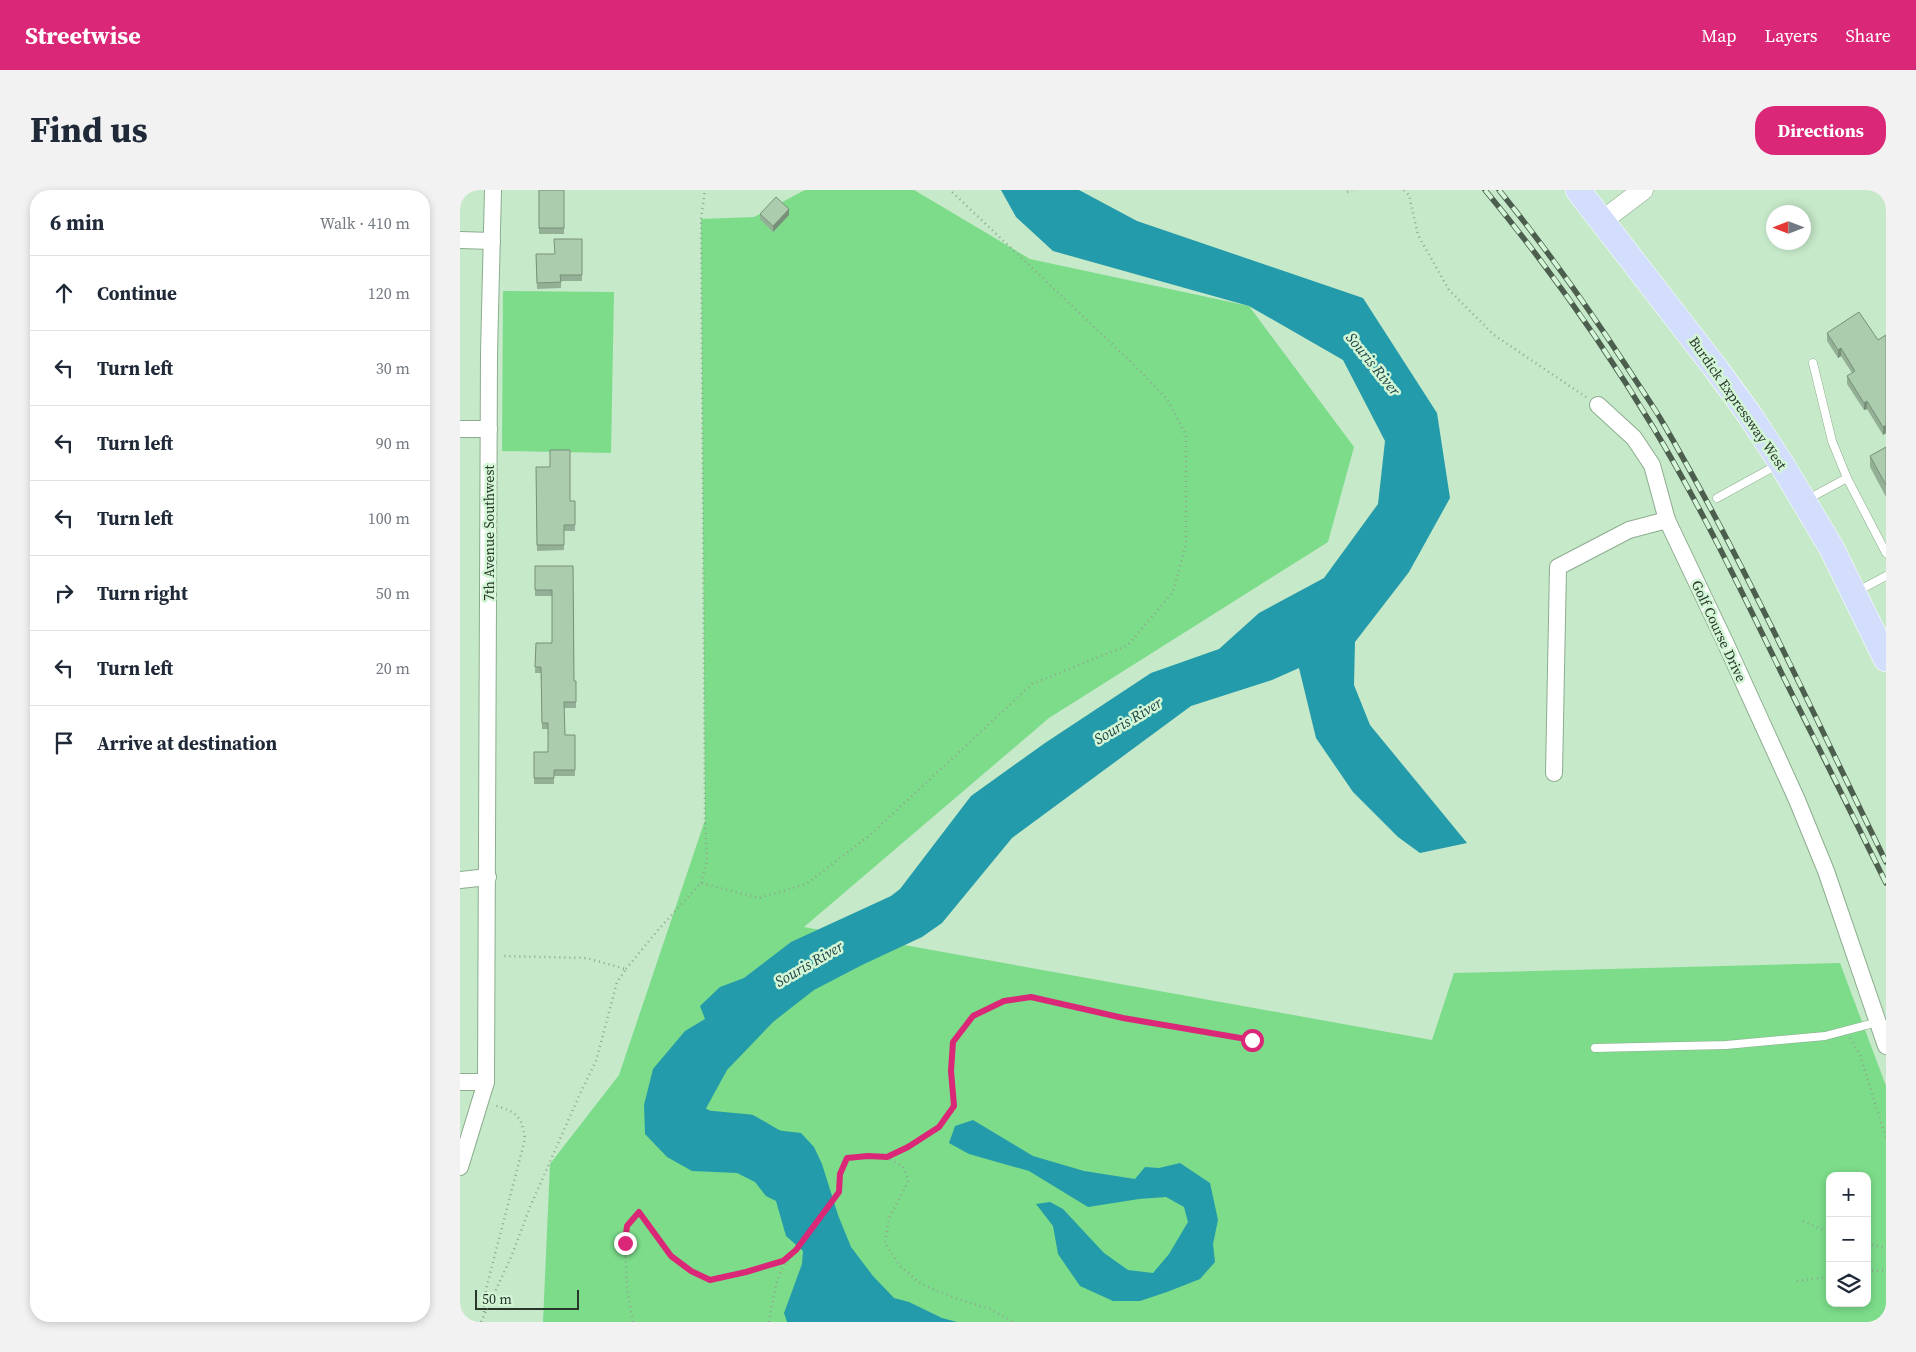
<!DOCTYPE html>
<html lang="en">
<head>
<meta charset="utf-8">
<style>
  :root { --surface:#fff; --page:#f2f2f3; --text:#1f2937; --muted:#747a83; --line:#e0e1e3; --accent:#db2777 }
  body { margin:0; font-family:"Source Serif 4",serif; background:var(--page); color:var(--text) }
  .controls { position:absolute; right:15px; bottom:15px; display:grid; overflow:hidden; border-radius:10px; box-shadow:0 2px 8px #0003 }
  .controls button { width:45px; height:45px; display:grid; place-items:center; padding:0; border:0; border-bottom:1px solid var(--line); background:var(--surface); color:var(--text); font:25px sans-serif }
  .compass { position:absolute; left:1306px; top:15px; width:45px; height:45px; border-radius:50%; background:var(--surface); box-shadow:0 2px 8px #0003; rotate:270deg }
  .scale { position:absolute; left:15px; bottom:12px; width:104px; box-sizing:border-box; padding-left:5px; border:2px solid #29372b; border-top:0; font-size:14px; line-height:18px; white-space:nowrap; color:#29372b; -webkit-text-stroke:4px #d3f6d6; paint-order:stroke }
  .stop { position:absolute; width:15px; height:15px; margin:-11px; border:4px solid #db2777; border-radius:50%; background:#fff }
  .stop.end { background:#db2777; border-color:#fff; box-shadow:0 1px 5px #0008 }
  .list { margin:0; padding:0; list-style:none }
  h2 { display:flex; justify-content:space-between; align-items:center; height:65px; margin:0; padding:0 20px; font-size:21px }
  h2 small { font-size:16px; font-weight:400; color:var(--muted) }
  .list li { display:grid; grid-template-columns:32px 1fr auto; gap:15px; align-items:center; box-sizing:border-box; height:75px; padding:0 20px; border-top:1px solid var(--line) }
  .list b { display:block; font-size:19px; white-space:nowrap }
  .list em { font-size:16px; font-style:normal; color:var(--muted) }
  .icon { flex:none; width:28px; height:28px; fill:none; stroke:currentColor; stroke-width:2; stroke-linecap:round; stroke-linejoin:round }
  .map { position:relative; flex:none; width:1426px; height:1132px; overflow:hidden; border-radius:20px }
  header { display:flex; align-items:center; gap:30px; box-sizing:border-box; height:70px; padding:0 25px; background:var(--accent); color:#fff }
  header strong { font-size:24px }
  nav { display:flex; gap:28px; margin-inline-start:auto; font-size:18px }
  .intro { display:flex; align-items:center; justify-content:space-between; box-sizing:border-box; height:120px; padding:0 30px }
  h1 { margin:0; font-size:35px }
  .button { padding:12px 22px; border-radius:20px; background:var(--accent); color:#fff; font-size:18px; font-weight:700 }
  main { display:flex; gap:30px; padding:0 30px }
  aside { flex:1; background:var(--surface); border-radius:20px; box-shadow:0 2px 8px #0003 }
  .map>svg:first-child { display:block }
  .green { fill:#7cdc8a; fill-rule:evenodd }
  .water { fill:#249baa }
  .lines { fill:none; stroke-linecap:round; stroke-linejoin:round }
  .river { stroke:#249baa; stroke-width:25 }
  .service-casing { stroke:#8cad8f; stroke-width:9 }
  .minor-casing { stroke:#8cad8f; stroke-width:18 }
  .tertiary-casing { stroke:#8cad8f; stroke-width:21 }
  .primary-casing { stroke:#fff; stroke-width:26 }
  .path { stroke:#8da88f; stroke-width:2.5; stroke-dasharray:1 4; stroke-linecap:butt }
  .service { stroke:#fff; stroke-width:8 }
  .minor { stroke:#fff; stroke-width:16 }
  .tertiary { stroke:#fff; stroke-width:20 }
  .primary { stroke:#d2defb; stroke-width:25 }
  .rail-casing { stroke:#4c5e4e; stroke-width:5.5 }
  .rail { stroke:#d3f6d6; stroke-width:4; stroke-dasharray:11; stroke-linecap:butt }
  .wall { fill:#93b096 }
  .shaded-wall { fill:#78907a }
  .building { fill:#abcdae; stroke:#78907a }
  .route { stroke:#db2777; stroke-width:6 }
  .labels { text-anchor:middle; stroke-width:5; stroke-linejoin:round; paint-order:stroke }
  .street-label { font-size:14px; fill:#29372b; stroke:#d3f6d6 }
  .water-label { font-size:15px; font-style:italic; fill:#214247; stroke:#d3f6d6 }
</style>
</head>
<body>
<header>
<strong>Streetwise</strong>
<nav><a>Map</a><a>Layers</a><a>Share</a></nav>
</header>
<div class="intro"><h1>Find us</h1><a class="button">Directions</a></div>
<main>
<aside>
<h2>6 min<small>Walk · 410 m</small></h2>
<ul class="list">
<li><svg class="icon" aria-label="ahead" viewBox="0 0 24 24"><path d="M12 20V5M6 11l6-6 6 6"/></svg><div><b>Continue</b></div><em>120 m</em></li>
<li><svg class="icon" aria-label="left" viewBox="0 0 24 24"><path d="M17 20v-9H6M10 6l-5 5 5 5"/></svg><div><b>Turn left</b></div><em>30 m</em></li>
<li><svg class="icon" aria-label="left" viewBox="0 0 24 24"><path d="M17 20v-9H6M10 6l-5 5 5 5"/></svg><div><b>Turn left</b></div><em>90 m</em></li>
<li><svg class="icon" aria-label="left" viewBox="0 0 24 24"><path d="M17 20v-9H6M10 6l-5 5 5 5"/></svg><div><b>Turn left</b></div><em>100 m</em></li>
<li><svg class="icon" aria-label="right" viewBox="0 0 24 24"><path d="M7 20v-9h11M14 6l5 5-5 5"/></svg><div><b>Turn right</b></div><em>50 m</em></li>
<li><svg class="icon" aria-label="left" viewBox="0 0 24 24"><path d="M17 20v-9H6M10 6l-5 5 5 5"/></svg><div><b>Turn left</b></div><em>20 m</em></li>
<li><svg class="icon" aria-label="arrive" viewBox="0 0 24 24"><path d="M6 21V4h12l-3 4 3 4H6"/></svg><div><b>Arrive at destination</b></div></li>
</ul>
</aside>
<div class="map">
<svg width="1426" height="1132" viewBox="0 0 1426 1132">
  <rect width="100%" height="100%" fill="#c6e9c9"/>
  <!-- green -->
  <g class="green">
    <path d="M345 0H454L570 69 789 116 894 257 868 352 589 528 344 737 972 850 994 783 1380 773 1426 896V1132H83L90 974 159 885 245 630 241 29 294 27ZM1370 986H1407V1113H1370Z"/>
    <path d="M43 101 154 102 151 263 42 261Z"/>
  </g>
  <!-- water -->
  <g class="water">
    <path d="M541 0H619L677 31 903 108 977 223 990 308 949 382 895 452 894 495 910 535 1007 653 960 663 938 647 893 602 856 548 839 478 812 490 731 516 552 648 482 733 462 747 402 775 354 800 313 832 267 880 244 922 272 935 341 943 354 957 362 974 378 1025 391 1057 413 1086 434 1108 449 1112 482 1128 497 1132H327L324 1123 342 1074 343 1061 326 1046 316 1011 306 1006 295 992 277 983 232 981 207 967 185 944 184 915 193 879 225 841 245 829 240 816 260 797 284 788 331 752 431 706 440 699 511 606 585 553 691 483 759 459 799 423 864 388 918 314 925 251 883 170 789 116 593 61 556 27Z"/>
    <path d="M513 930 573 966 624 981 675 989 685 977 699 978 720 973 750 993 758 1030 753 1054 755 1072 740 1089 707 1102 680 1111H653L620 1096 598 1064 593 1036 576 1014 590 1012 603 1019 644 1063 668 1080 693 1083 709 1064 728 1032 724 1017 706 1007 679 1009 628 1017 569 981 509 964 489 953 495 936Z"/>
  </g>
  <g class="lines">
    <!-- river -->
    <path class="river" d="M238 929 247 933 289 937 320 955"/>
    <defs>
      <g id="service">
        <path d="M1353 173 1372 251 1387 288"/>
        <path d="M1257 308 1319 274"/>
        <path d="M1348 309 1387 288 1426 363"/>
        <path d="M1396 402 1426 386"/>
        <path d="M1135 858 1266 855 1365 846 1418 832"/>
      </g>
      <g id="minor">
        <path d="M0 50 32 51"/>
        <path d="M1138 215 1174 248 1192 275 1207 330 1266 454 1337 610 1366 681 1426 856"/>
        <path d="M0 239H29"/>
        <path d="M1094 583 1098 377 1169 340 1207 330"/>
        <path d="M0 690 28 687"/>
        <path d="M0 892H26"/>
        <path d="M0 977 26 892 29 163 33 0"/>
      </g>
      <path id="tertiary" d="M1142 31 1183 0"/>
      <path id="primary" d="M1118 0 1254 176 1289 224 1321 273 1371 357 1426 469"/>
    </defs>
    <!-- service casing -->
    <use href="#service" class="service-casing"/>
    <!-- minor casing -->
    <use href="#minor" class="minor-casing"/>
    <!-- tertiary casing -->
    <use href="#tertiary" class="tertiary-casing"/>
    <!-- primary casing -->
    <use href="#primary" class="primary-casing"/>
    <!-- path -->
    <g class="path">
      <path d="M944 0 949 5 958 45 989 100 1034 145 1126 207"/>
      <path d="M887 2 892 0"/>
      <path d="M241 693 247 671 245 630 241 29 245 0"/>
      <path d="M166 779 198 740 241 693 299 708 346 694 409 646 572 494 668 455 713 402 726 354V245L707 209 671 172 490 0"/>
      <path d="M1390 848 1400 865 1426 948"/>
      <path d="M427 967 448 957 479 937 494 916 491 881 493 852 513 826 544 811 571 807 663 828 791 850"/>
      <path d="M1343 1031 1370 1043"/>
      <path d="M1407 1054 1426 1058"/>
      <path d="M1407 1081 1426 1080"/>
      <path d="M1337 1091 1370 1087"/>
      <path d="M24 1122 26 1099 65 949C62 926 56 921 33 915"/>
      <path d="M21 1132 52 1065 70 1017 119 906 136 871 157 792 166 779 126 768 41 766"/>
      <path d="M173 1132 167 1100 165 1053 167 1036 179 1022 211 1066 231 1081 250 1089 286 1082 323 1071 331 1064"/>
      <path d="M309 1132 316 1094 322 1079 379 1002 380 984 387 968 408 966 427 967 442 976 447 985 448 992 429 1028 425 1053 440 1076 461 1094 495 1108 530 1119 553 1132"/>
    </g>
    <!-- service -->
    <use href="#service" class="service"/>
    <!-- minor -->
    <use href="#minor" class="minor"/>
    <!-- tertiary -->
    <use href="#tertiary" class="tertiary"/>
    <!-- primary -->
    <use href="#primary" class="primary"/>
    <defs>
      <g id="rail">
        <path d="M1025 0C1087 75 1143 154 1193 237 1240 315 1280 398 1320 480 1356 551 1391 622 1426 693"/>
        <path d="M1039 0C1085 57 1127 116 1167 177 1179 196 1192 214 1203 233 1285 374 1354 525 1426 672"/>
      </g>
    </defs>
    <!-- rail casing -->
    <use href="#rail" class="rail-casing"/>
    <!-- rail -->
    <use href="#rail" class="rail"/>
  </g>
  <!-- wall -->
  <g class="wall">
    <rect x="79" y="0" width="25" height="44"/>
    <path d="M300 24 329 25 313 42 300 29Z"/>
    <path d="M122 49V91H101V98L77 99 76 64H95Z"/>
    <path d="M1367 143 1418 150 1426 145V243L1423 245 1407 219 1404 220 1387 194V186L1392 183 1381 166 1378 168 1367 151Z"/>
    <path d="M1426 257V307L1410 277V266Z"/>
    <path d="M76 277 110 311H115V341H104V360L77 361Z"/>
    <path d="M75 376H113L114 491H116V518H104L105 545H115V586H94V594H74V562H88V539H82L81 483H75L76 453H92V406H75Z"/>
  </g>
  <!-- shaded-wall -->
  <g class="shaded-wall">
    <path d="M329 19V25L313 42V36Z"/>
    <path d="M1381 158V166L1378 168V160Z"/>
    <path d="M1407 211V219L1404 220V213Z"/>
    <path d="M1426 235V243L1423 245V237Z"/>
  </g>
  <!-- building -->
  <g class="building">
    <rect x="79" y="0" width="25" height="38"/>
    <path d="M316 7 329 19 313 36 300 24Z"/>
    <path d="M94 49H122V85H100L101 92 77 93 76 64H95Z"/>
    <path d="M1399 122 1418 150 1426 145V235L1423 237 1407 211 1404 213 1387 186 1395 181 1381 158 1378 160 1367 143Z"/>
    <path d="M1426 257V295L1410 266Z"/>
    <path d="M90 260H110V311H115V335H104V355H77L76 277H90Z"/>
    <path d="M75 376H113L114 491H116V512H104L105 545H115V580H94V588H74V562H88V533H82L81 477H75L76 453H92V400H75Z"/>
  </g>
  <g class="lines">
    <!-- route -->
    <path class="route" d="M165 1053 167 1036 179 1022 211 1066 231 1081 250 1090 286 1082 323 1071 336 1060 379 1002 380 984 387 968 408 966 427 967 448 957 479 937 494 916 491 881 493 852 513 826 544 811 571 807 663 828 792 850"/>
  </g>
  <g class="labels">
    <!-- street labels -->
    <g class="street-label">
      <text transform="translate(1278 213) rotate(55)" y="5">Burdick Expressway West</text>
      <text transform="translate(29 343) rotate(-90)" y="5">7th Avenue Southwest</text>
      <text transform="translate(1259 441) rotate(65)" y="5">Golf Course Drive</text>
    </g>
    <!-- water labels -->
    <g class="water-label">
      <text transform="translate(913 174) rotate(51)" y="5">Souris River</text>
      <text transform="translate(668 531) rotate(-31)" y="5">Souris River</text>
      <text transform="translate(349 774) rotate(-30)" y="5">Souris River</text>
    </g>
  </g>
</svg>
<div class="controls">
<button>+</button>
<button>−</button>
<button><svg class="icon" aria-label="layers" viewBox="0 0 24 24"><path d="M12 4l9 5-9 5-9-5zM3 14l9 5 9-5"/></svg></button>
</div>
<svg class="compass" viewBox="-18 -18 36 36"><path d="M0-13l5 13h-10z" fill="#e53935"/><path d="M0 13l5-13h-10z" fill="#747a83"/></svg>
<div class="scale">50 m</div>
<div class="stop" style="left:792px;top:850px"></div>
<div class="stop end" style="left:165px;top:1053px"></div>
</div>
</main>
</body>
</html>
